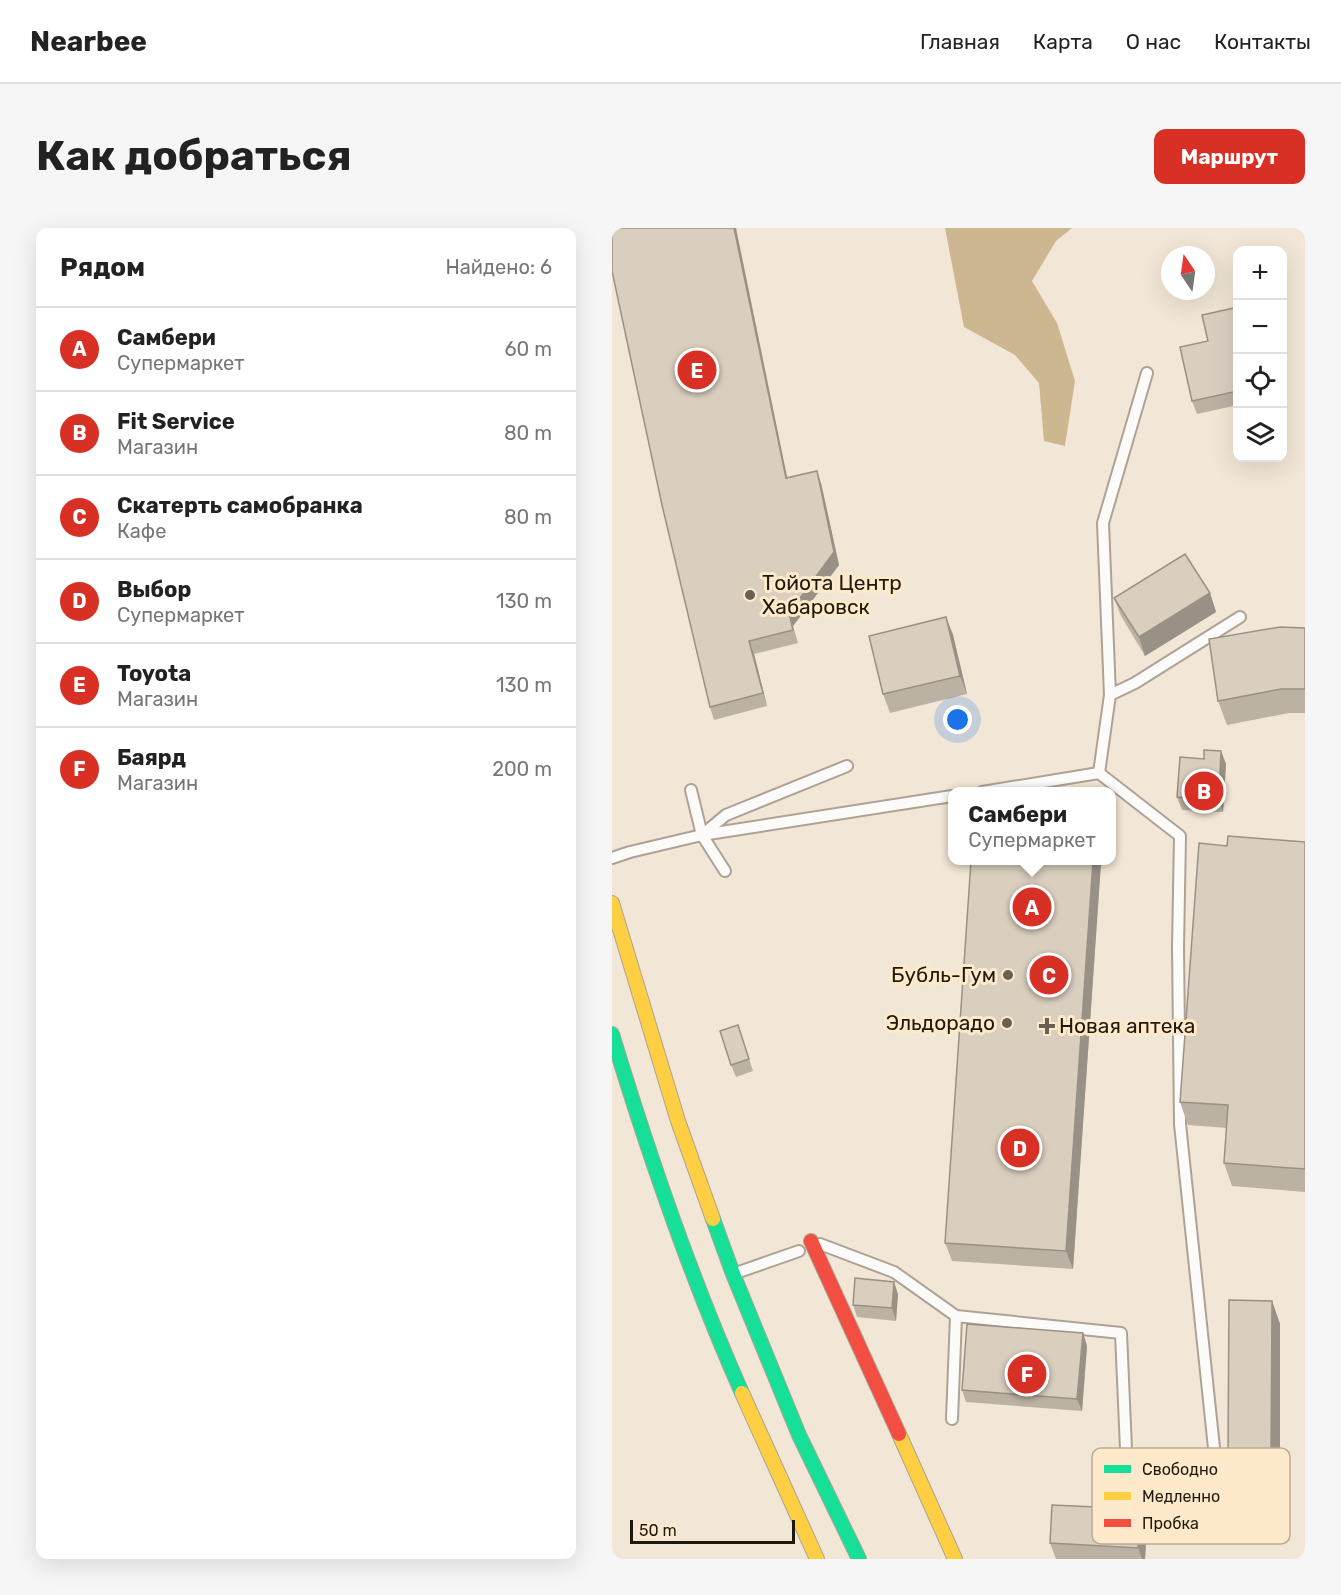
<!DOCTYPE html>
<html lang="ru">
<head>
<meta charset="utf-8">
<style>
  :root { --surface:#fff; --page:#f6f6f6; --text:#222; --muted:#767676; --line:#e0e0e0; --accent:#d93025 }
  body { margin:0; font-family:Rubik,sans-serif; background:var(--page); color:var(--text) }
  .controls { position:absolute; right:18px; top:18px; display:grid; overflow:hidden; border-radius:12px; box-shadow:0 6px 24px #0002 }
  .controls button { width:54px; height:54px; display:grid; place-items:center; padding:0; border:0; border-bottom:2px solid var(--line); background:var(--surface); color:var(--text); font:30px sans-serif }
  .compass { position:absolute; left:549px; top:18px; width:54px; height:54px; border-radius:50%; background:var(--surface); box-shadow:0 6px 24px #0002; rotate:347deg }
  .scale { position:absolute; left:18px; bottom:15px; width:165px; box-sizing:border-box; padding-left:6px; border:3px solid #1f180c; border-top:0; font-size:16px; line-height:21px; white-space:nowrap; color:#1f180c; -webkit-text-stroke:4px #feeaca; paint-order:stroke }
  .you { position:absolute; left:346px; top:492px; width:21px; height:21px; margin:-15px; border:4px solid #fff; border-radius:50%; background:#1a73e8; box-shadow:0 0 0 9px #1a73e833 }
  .badge { display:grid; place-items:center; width:39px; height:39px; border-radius:50%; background:var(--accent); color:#fff; font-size:20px; font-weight:700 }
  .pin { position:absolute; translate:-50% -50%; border:3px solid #fff; box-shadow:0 2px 6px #0006 }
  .popup { position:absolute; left:336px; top:559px; width:168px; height:78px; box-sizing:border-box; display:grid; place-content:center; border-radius:12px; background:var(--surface); filter:drop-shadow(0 2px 4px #0005); font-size:20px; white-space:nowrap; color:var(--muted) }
  .popup b { font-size:22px; color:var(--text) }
  .popup::after { content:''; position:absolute; left:50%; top:100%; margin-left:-12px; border:12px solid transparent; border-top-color:var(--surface) }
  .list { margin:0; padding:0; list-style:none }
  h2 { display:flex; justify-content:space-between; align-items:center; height:78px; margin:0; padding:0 24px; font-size:26px }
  h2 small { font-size:20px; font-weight:400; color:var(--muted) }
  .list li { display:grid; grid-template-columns:39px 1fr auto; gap:18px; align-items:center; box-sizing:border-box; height:84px; padding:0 24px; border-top:2px solid var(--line) }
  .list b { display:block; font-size:22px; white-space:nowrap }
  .list p { margin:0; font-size:20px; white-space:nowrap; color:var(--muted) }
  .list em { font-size:20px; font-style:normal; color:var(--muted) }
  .icon { flex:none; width:33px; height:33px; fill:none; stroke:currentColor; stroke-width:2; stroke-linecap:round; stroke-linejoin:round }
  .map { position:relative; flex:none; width:693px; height:1331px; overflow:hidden; border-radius:12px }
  header { display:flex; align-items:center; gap:36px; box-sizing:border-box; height:84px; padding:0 30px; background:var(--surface); border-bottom:2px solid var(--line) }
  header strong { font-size:28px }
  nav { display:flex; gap:33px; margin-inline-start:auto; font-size:21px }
  .intro { display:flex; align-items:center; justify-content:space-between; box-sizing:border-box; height:144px; padding:0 36px }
  h1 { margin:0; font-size:42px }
  .button { padding:15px 27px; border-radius:12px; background:var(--accent); color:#fff; font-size:21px; font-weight:700 }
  main { display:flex; gap:36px; padding:0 36px }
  aside { flex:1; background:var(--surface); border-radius:12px; box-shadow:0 6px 24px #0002 }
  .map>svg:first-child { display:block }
  .water { fill:#ccb791 }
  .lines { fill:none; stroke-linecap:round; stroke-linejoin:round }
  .lane-casing { stroke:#aca396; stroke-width:14 }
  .fast-casing { stroke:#aca396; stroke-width:16 }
  .slow-casing { stroke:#aca396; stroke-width:16 }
  .jam-casing { stroke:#aca396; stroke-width:16 }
  .lane { stroke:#fdfbf9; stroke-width:10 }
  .fast { stroke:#16e098; stroke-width:14 }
  .slow { stroke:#ffcf43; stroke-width:14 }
  .jam { stroke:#f24e42; stroke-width:14 }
  .wall { fill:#bbb2a4 }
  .shaded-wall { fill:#999186 }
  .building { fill:#dacfbf; stroke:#999186; stroke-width:1.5 }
  .poi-dot { fill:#696053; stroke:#feeaca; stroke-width:2 }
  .labels { text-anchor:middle; stroke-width:6; stroke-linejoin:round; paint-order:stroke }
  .poi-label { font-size:21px; fill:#1f180c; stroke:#feeaca; text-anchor:start }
  .key { fill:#feeaca; stroke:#bbab91; stroke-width:1.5 }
  .key-label { font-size:16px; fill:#1f180c }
</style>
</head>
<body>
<header>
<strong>Nearbee</strong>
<nav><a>Главная</a><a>Карта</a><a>О нас</a><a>Контакты</a></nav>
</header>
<div class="intro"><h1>Как добраться</h1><a class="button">Маршрут</a></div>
<main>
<aside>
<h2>Рядом<small>Найдено: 6</small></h2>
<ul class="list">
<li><span class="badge">A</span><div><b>Самбери</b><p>Супермаркет</p></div><em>60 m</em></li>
<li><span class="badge">B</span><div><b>Fit Service</b><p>Магазин</p></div><em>80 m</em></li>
<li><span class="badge">C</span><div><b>Скатерть самобранка</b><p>Кафе</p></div><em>80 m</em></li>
<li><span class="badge">D</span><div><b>Выбор</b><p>Супермаркет</p></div><em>130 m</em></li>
<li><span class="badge">E</span><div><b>Toyota</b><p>Магазин</p></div><em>130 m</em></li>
<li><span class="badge">F</span><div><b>Баярд</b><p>Магазин</p></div><em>200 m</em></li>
</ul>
</aside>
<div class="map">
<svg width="693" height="1331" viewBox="0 0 693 1331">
  <rect width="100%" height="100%" fill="#f2e7d6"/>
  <!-- water -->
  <path class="water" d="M333 0H460L444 13 420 53 445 95 463 153 453 218 432 213 427 155 403 127 352 99Z"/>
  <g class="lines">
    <defs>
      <g id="lane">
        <path d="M498 467 491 295 535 145"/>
        <path d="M487 545 568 608 566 719 568 896 606 1258 631 1298"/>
        <path d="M79 562 90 607 113 643"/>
        <path d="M370 564 487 545 498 467 523 455 628 389"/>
        <path d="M90 607 114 587 235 538"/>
        <path d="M0 630 18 624 90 607 340 568"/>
        <path d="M208 1016 282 1044 344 1088 340 1191"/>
        <path d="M124 1045 187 1023"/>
        <path d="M344 1088 509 1105 516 1268"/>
      </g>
      <g id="fast">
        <path d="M0 806C37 928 78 1048 130 1165"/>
        <path d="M101 991 121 1046 187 1207 247 1331"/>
      </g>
      <g id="slow">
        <path d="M0 675 66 893 101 991"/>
        <path d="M130 1165 205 1331"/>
        <path d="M287 1206 343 1331"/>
      </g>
      <path id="jam" d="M199 1013 287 1206"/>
    </defs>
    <!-- lane casing -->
    <use href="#lane" class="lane-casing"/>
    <!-- fast casing -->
    <use href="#fast" class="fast-casing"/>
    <!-- slow casing -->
    <use href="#slow" class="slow-casing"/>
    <!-- jam casing -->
    <use href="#jam" class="jam-casing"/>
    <!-- lane -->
    <use href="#lane" class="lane"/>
    <!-- fast -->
    <use href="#fast" class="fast"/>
    <!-- slow -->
    <use href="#slow" class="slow"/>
    <!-- jam -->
    <use href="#jam" class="jam"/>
  </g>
  <!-- wall -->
  <g class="wall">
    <path d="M626 89V177L585 186 580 173 596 113Z"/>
    <path d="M176 249 209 255 227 337 181 398 186 415 142 426 155 478 102 492 98 479Z"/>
    <path d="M598 365 604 384 533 428 509 388 502 370Z"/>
    <path d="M334 389 341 407 355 466 278 485 271 466Z"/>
    <path d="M693 400V485H677L615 497 606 473Z"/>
    <path d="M609 523 614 536 611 584 570 582 565 569 592 531Z"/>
    <path d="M693 614V964L620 958 612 935 615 900 576 897 568 874 615 618Z"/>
    <path d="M359 633H488L489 635 461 1041 340 1033 333 1015Z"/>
    <path d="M126 797 141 843 124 849 119 837Z"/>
    <path d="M286 1066 284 1093 245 1089 241 1077Z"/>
    <path d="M660 1073 668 1096V1250H624L616 1227Z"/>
    <path d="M471 1105 475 1118 470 1183 354 1174 350 1162Z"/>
    <path d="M528 1281 535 1300 533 1331H444L438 1315Z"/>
  </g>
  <!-- shaded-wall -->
  <g class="shaded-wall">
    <path d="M122 0H124L178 263 174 250Z"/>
    <path d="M205 243 209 255 227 337 181 398 186 415 177 385Z"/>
    <path d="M598 365 604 384 533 428 527 409Z"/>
    <path d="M334 389 341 407 355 466 348 448Z"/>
    <path d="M137 413 142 426 155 478 151 465Z"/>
    <path d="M609 523 614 536 611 584 607 571Z"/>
    <path d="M481 633H488L489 635 461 1041 454 1023Z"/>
    <path d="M282 1054 286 1066 284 1093 280 1080Z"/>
    <path d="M660 1073 668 1096V1250L659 1227Z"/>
    <path d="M471 1105 475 1118 470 1183 465 1171Z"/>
    <path d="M528 1281 535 1300 533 1331H530L526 1320Z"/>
  </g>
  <!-- building -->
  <g class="building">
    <path d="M0 0H122L174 250 205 243 222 324 177 385 181 402 137 413 151 465 98 479 50 277 0 43Z"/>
    <path d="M622 80 626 95V163L580 173 568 119 596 113 590 87Z"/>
    <path d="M573 326 598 365 527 409 502 370Z"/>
    <path d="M334 389 348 448 271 466 257 408Z"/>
    <path d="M668 399 693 400V461H669L606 473 597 411Z"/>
    <path d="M592 522 609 523 607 571 565 569 568 529 592 531Z"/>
    <path d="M616 608 693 614V941L612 935 616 877 568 874 587 615 615 618Z"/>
    <path d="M359 633H481L454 1023 333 1015Z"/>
    <path d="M126 797 137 831 119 837 108 803Z"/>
    <path d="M243 1050 282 1054 280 1080 241 1077Z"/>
    <path d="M617 1072 660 1073 659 1227H616Z"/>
    <path d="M355 1096 471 1105 465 1171 350 1162Z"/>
    <path d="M440 1277 528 1281 526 1320 438 1315Z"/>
  </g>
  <!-- markers -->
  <g class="poi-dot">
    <circle cx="138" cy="367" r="6"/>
    <circle cx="396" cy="747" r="6"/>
    <circle cx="395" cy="795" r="6"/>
    <path d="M432 789h6v6h6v6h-6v6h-6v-6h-6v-6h6z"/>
  </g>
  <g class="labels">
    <!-- poi labels -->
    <g class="poi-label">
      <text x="150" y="362">Тойота Центр<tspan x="150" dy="24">Хабаровск</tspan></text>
      <text x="384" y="754" text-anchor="end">Бубль-Гум</text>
      <text x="383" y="802" text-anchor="end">Эльдорадо</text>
      <text x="447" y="805">Новая аптека</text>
    </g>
  </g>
  <!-- legend -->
  <rect x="480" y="1220" width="198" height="96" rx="9" class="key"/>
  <rect x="492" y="1237" width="27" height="8" fill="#16e098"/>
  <rect x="492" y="1264" width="27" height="8" fill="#ffcf43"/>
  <rect x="492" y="1291" width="27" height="8" fill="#f24e42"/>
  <g class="key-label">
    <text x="530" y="1247">Свободно</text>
    <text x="530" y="1274">Медленно</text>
    <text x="530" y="1301">Пробка</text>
  </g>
</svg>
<div class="controls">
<button>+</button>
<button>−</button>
<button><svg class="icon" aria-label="locate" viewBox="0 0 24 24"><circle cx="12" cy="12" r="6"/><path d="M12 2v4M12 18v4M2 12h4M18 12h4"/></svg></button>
<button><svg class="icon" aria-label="layers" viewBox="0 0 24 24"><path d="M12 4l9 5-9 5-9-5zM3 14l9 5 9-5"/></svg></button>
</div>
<svg class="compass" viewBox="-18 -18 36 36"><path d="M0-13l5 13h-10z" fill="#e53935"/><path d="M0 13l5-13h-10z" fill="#767676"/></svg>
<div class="scale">50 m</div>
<div class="you"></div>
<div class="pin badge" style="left:420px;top:679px">A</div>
<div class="popup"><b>Самбери</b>Супермаркет</div>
<div class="pin badge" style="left:592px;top:563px">B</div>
<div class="pin badge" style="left:437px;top:747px">C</div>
<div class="pin badge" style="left:408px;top:920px">D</div>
<div class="pin badge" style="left:85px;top:142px">E</div>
<div class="pin badge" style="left:415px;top:1146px">F</div>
</div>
</main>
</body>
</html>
